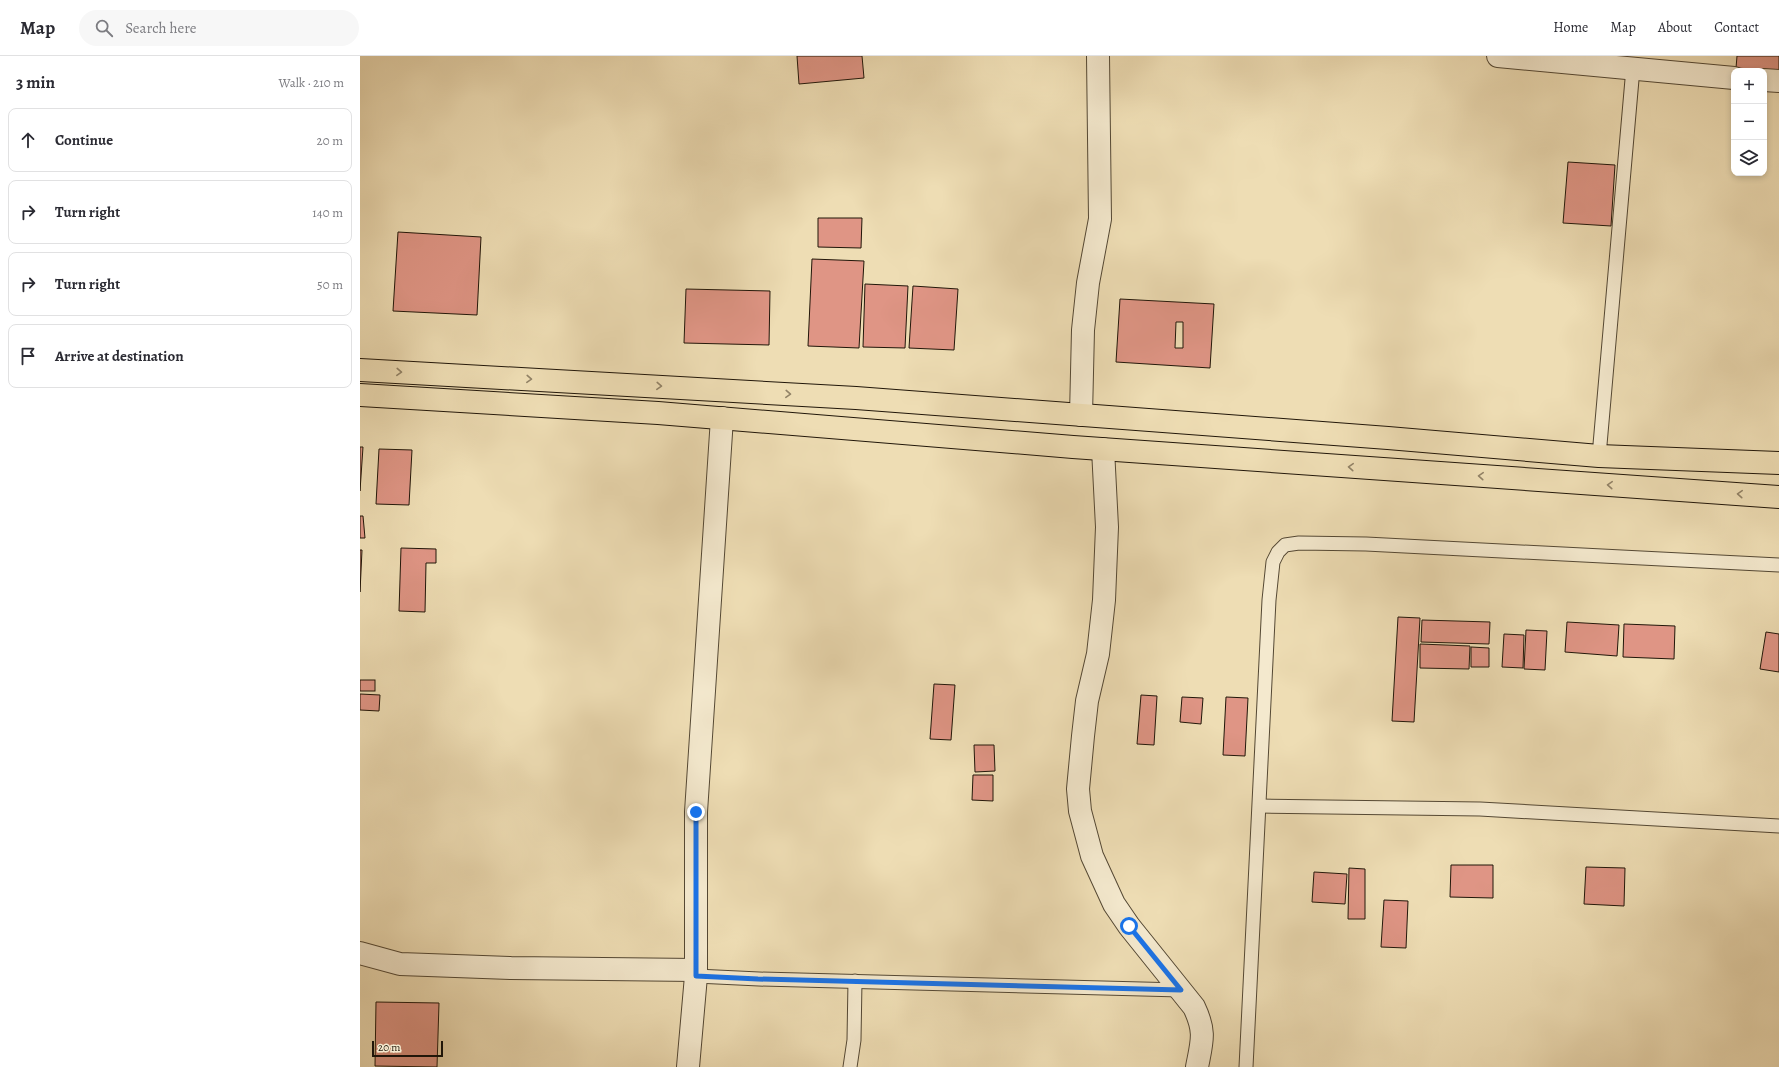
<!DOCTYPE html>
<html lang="en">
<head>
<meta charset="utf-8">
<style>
  :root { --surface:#fff; --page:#f7f7f7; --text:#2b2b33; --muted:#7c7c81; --line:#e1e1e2 }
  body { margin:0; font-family:Alegreya,serif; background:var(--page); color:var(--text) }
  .controls { position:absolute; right:12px; top:12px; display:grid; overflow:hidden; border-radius:8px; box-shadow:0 2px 6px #0003 }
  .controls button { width:36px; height:36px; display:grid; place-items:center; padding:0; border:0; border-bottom:1px solid var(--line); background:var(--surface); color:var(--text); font:20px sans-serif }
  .scale { position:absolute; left:12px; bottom:10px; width:71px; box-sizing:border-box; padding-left:4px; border:2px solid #211609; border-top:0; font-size:11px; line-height:14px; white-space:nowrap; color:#211609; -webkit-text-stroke:3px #f4e9ce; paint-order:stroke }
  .stop { position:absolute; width:12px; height:12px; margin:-9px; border:3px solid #1a73e8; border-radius:50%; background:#fff }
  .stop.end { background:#1a73e8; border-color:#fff; box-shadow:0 1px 4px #0008 }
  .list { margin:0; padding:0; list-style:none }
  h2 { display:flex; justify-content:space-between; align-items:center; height:52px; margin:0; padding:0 16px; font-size:17px }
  h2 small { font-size:13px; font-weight:400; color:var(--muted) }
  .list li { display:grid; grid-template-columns:26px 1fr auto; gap:12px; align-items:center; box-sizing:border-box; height:64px; margin:0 8px 8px; padding:0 8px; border:1px solid var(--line); border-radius:8px }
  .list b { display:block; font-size:15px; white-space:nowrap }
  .list em { font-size:13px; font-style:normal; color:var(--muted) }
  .icon { flex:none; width:22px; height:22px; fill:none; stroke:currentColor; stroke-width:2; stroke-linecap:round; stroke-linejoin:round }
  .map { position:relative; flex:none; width:1419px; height:1011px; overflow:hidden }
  header { display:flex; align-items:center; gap:24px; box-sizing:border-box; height:56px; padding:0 20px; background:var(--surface); border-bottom:1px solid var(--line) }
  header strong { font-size:19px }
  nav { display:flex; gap:22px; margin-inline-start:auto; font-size:14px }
  .search { width:280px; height:36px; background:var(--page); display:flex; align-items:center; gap:10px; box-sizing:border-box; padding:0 14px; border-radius:22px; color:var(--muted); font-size:15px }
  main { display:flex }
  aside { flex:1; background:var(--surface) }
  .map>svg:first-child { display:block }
  .building { fill:#df9585; stroke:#211609; fill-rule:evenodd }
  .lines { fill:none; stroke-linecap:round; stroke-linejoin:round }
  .service-casing { stroke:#544834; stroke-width:15 }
  .minor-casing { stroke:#544834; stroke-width:24 }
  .primary-casing { stroke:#211609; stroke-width:24 }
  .service { stroke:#f4e9ce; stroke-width:13 }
  .minor { stroke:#f4e9ce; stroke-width:22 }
  .primary { stroke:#eeddb4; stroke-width:22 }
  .oneway { stroke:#928367 }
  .route { stroke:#1a73e8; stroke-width:5 }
</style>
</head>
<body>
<header>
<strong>Map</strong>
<div class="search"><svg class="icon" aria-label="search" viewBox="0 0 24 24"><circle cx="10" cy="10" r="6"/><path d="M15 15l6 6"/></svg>Search here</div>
<nav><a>Home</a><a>Map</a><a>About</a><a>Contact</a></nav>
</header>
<main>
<aside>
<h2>3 min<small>Walk · 210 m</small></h2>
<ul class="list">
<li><svg class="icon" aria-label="ahead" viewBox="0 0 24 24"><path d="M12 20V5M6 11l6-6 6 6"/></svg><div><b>Continue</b></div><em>20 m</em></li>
<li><svg class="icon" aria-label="right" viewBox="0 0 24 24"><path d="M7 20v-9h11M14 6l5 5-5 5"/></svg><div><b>Turn right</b></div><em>140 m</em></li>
<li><svg class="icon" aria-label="right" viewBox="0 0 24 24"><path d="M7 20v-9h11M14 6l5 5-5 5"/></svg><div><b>Turn right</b></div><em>50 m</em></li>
<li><svg class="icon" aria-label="arrive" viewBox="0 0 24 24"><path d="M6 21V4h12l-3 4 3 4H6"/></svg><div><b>Arrive at destination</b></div></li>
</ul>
</aside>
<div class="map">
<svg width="1419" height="1011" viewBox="0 0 1419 1011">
  <rect width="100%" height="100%" fill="#eeddb4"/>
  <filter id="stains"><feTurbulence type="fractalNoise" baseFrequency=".005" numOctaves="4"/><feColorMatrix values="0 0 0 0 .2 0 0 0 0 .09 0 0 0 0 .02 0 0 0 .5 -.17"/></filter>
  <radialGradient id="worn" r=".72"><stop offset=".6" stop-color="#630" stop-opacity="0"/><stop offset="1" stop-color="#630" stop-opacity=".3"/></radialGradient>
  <!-- building -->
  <g class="building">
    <path d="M437 0H502L504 22 439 28Z"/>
    <path d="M1377 0H1419V15L1376 12Z"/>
    <path d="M1208 106 1255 109 1251 170 1203 167Z"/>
    <path d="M458 162H502L501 192 458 191Z"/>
    <path d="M38 176 121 181 117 259 33 255Z"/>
    <path d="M452 203 504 205 499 292 448 290Z"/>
    <path d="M505 228 548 230 545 292 503 291Z"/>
    <path d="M553 230 598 233 594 294 549 292Z"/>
    <path d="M326 233 410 235 409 289 324 287Z"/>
    <path d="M760 243 854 248 850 312 756 306ZM816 266H823V292H815Z"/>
    <path d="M0 391H3L0 435Z"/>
    <path d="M19 393 52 394 49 449 16 448Z"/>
    <path d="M0 460H3L5 482H0Z"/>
    <path d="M41 492 76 493V507H66L65 556 39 555Z"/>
    <path d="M0 494H2L0 536Z"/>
    <path d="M1038 561 1060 562 1054 666 1032 665Z"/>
    <path d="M1062 564 1130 566 1129 588 1061 586Z"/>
    <path d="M1207 566 1259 569 1257 600 1205 596Z"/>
    <path d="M1264 568 1315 570 1314 603 1263 601Z"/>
    <path d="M1166 574 1187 575 1185 614 1164 613Z"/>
    <path d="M1406 576 1419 578V616L1400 613Z"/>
    <path d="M1144 578 1164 579 1163 612 1142 611Z"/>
    <path d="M1060 588 1110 590 1109 613 1060 612Z"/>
    <path d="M1111 591 1129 592V611H1111Z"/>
    <rect x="0" y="624" width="15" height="11"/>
    <path d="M574 628 595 629 591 684 570 683Z"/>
    <path d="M0 638 20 639 19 655 0 654Z"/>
    <path d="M781 639 797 640 794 689 777 688Z"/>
    <path d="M822 641 843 642 841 668 820 666Z"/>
    <path d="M866 641 888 642 885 700 863 699Z"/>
    <path d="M614 689H634L635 715 615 716Z"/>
    <path d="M613 719H633V745L612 744Z"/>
    <path d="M1091 809H1133V842L1090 841Z"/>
    <path d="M1226 811 1265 812 1264 850 1224 848Z"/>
    <path d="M989 812 1005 813V863H988Z"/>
    <path d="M954 816 987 818 985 848 952 846Z"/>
    <path d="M1024 844 1048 845 1046 892 1021 891Z"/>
    <path d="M16 946 79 947 77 1011 15 1010Z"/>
  </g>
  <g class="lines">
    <defs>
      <g id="service">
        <path d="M1239 400 1273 12"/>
        <path d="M900 750 1120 753 1419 770"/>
        <path d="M336 920 399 923 821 934"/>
        <path d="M490 1011 494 984 495 925"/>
        <path d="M886 1011 909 544 913 506 918 496 925 489 939 487 1006 488 1419 509"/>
      </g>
      <g id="minor">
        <path d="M1138 0 1374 22"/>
        <path d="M1404 24 1419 25"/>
        <path d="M721 359 723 274 728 227 740 163 738 0"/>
        <path d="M743 393 747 471 744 544 738 598 727 645 723 680 718 733 720 755 732 800 754 848 769 870 834 951C846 976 842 985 837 1011"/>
        <path d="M0 897 40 908 68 909 151 912 336 914"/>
        <path d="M328 1011 336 920V756L362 362"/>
      </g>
      <g id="primary">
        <path d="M0 314 496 342 1028 382 1239 400 1419 407"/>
        <path d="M0 339 298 357 713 391 1419 441"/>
      </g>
    </defs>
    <!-- service casing -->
    <use href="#service" class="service-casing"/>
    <!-- minor casing -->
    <use href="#minor" class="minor-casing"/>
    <!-- primary casing -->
    <use href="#primary" class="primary-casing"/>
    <!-- service -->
    <use href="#service" class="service"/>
    <!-- minor -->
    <use href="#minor" class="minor"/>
    <!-- primary -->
    <use href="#primary" class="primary"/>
  </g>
  <!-- one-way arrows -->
  <defs><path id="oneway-chevron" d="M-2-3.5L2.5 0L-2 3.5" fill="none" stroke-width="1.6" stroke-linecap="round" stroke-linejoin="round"/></defs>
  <g class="oneway">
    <use href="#oneway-chevron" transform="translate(39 316) rotate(3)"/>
    <use href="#oneway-chevron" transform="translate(169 323) rotate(3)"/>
    <use href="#oneway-chevron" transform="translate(299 330) rotate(3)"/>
    <use href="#oneway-chevron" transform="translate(428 338) rotate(3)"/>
    <use href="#oneway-chevron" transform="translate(991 411) rotate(-176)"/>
    <use href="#oneway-chevron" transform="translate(1121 420) rotate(-176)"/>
    <use href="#oneway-chevron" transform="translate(1250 429) rotate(-176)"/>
    <use href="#oneway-chevron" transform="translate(1380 438) rotate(-176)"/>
  </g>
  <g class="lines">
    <!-- route -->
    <path class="route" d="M336 756V920L398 923 821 934 769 870"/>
  </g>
  <rect width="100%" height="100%" filter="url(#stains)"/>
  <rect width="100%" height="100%" fill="url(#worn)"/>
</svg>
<div class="controls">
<button>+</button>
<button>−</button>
<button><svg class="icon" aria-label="layers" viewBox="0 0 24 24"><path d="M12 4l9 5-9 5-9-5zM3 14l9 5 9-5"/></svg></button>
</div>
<div class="scale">20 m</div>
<div class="stop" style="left:769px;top:870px"></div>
<div class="stop end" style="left:336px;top:756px"></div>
</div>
</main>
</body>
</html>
